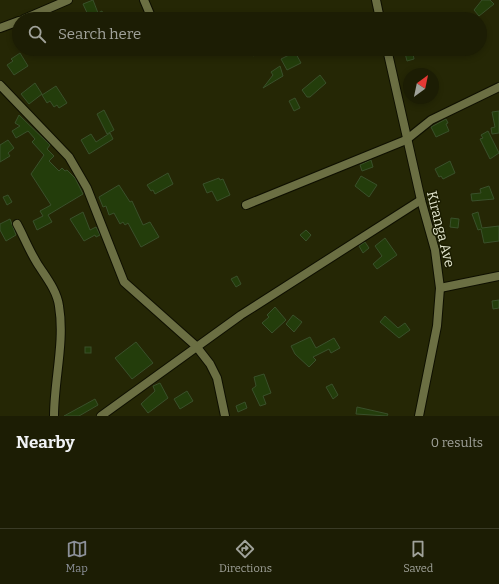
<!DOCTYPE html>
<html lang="en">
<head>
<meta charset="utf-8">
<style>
  :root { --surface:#1c1d04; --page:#292a13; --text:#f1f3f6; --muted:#a0a29a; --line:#3a3b26; --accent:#8c9099 }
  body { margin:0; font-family:Bitter,serif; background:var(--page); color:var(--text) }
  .compass { position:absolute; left:403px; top:68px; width:36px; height:36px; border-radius:50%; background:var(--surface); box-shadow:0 2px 6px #0003; rotate:33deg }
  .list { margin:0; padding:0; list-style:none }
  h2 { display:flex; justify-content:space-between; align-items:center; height:52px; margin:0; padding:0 16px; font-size:17px }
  h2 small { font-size:13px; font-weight:400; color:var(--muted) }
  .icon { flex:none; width:22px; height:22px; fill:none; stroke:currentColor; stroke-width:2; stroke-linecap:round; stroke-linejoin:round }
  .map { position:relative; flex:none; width:499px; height:416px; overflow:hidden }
  .search { position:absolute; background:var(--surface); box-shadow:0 2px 6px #0003; left:12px; right:12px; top:12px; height:44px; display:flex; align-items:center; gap:10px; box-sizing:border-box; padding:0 14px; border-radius:22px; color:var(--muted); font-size:15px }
  .sheet { height:112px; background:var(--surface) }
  nav { display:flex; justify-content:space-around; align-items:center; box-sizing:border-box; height:56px; border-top:1px solid var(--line); background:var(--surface); font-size:11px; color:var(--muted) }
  nav a { display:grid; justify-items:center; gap:2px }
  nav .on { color:var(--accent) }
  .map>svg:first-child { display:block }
  .building { fill:#233d0b; stroke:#3a502b }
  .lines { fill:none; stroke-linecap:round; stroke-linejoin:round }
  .minor-casing { stroke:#0e0f00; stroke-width:10 }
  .minor { stroke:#6b6f43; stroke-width:8 }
  .labels { text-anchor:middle; stroke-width:3; stroke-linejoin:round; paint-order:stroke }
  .street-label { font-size:14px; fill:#e5e8d0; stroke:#1b1d00 }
</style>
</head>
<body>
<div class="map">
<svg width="499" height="416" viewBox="0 0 499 416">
  <rect width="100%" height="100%" fill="#252705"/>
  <!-- building -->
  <g class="building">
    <path d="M93 0 98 13 102 11 105 19H97L95 15 89 17 83 4Z"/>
    <path d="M482 0H490L494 4 479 16 474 10Z"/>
    <path d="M248 49H263L253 56Z"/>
    <path d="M404 49H412L414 59 407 61Z"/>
    <path d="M295 52 301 63 287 70 281 59Z"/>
    <path d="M20 53 28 66 14 75 7 65 13 61 11 59Z"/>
    <path d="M280 66 283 76 263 88 273 75 271 72Z"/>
    <path d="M320 75 326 83 310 97H307L302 90Z"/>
    <path d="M35 83 42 94 29 104 21 94Z"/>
    <path d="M56 86 67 103 59 108 57 105 54 107 50 101 47 103 42 95Z"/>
    <path d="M295 98 300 108 294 111 289 101Z"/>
    <path d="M104 110 114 130 107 134 97 114Z"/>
    <path d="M499 111V133L492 134 491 128 495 127 492 112Z"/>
    <path d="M19 115 50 145 47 149 54 156 49 161 59 171 62 168 65 171 67 170 75 178 83 194 48 215 52 222 37 230 33 221 43 216 40 211 51 205 31 174 44 155 32 142 35 139 28 131 16 138 12 131 20 126 15 123Z"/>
    <path d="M446 119 448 123 446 124 449 131 436 137 431 127Z"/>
    <path d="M488 131 499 153 490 159 480 139 483 138 481 135Z"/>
    <path d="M110 133 113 139 89 154 81 140 91 134 96 142Z"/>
    <path d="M8 140 14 148 8 153 10 156 0 162V145Z"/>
    <path d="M371 160 373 167 362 171 360 165Z"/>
    <path d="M450 161 455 173 443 179 441 176 439 177 435 169Z"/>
    <path d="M168 173 173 184 155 194 153 190 151 191 147 185Z"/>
    <path d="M361 176 377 185 369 197 355 186Z"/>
    <path d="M219 178 220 180 223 179 230 195 217 201 212 191 207 193 203 184Z"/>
    <path d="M119 185 130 202 132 201 143 225 150 222 159 237 141 247 128 223 125 225 123 222 120 224 114 213 109 215 106 206 103 207 99 197Z"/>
    <path d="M489 186 494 199 472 201 471 194 481 193 480 189Z"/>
    <path d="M8 195 12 202 7 205 3 197Z"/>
    <path d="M83 212 90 230 96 227 100 235 96 237 95 235 84 241 70 219Z"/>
    <path d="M478 212 482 228 499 226V241L484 243 481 229 478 230 472 214Z"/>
    <path d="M451 218 459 219 458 228 450 227Z"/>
    <path d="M10 219 16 235 6 241 0 230V224Z"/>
    <path d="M306 230 311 235 306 241 300 235Z"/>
    <path d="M385 238 397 255 377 269 373 264 382 256 375 246Z"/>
    <path d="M365 242 369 248 363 253 359 246Z"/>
    <path d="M237 276 241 284 236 287 231 279Z"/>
    <path d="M499 300V308L493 309 492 301Z"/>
    <path d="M275 307 286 320 272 333 262 323 269 317 267 315Z"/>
    <path d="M293 315 302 322 294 332 286 324Z"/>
    <path d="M385 316 398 328 405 323 410 330 399 338 380 322Z"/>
    <path d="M310 337 316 348 334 338 340 348 331 353 329 349 313 357 316 360 309 367 295 354 291 346Z"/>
    <path d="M136 342 153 363 132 379 115 358Z"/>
    <rect x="85" y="347" width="6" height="6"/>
    <path d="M264 374 271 393 263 396 266 404 260 406 252 389 256 386 254 377Z"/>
    <path d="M160 383 168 398 148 413 141 404 155 391 153 386Z"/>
    <path d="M332 384 338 395 333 399 326 387Z"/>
    <path d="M187 391 193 401 180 409 174 399Z"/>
    <path d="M95 399 98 405 79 416H64Z"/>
    <path d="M245 402 247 408 238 412 236 406Z"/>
    <path d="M357 407 388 414 387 416 356 414Z"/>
  </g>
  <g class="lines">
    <defs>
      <g id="minor">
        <path d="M144 0 152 19"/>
        <path d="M376 0 380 19"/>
        <path d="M24 19 68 0"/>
        <path d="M0 28 19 21"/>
        <path d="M387 49 421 200 435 250 440 288 437 326 419 416"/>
        <path d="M0 85 69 157 87 188 124 282 196 346 210 364 217 378 225 416"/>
        <path d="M246 205 406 140 431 120 499 87"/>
        <path d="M17 224C24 237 29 250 37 263 45 276 57 290 59 306 65 342 54 380 54 416"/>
        <path d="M440 288 499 276"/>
        <path d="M101 416 241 315 421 200"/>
      </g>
    </defs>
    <!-- minor casing -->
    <use href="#minor" class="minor-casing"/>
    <!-- minor -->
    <use href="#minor" class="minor"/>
  </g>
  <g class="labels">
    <!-- street labels -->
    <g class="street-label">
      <text transform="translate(441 229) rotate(76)" y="5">Kiranga Ave</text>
    </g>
  </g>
</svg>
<svg class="compass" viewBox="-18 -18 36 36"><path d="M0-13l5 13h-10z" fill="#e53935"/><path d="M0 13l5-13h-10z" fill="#a0a29a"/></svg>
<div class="search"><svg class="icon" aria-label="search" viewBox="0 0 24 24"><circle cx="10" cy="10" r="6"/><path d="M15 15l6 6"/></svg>Search here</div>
</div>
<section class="sheet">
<h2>Nearby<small>0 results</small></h2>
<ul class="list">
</ul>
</section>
<nav>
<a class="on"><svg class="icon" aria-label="map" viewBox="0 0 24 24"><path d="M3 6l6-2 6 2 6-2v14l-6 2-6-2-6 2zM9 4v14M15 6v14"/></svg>Map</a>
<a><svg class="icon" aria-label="directions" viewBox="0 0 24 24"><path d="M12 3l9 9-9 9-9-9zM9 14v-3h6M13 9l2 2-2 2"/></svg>Directions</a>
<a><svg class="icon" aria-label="saved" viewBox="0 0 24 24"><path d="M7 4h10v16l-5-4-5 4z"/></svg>Saved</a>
</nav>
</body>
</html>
